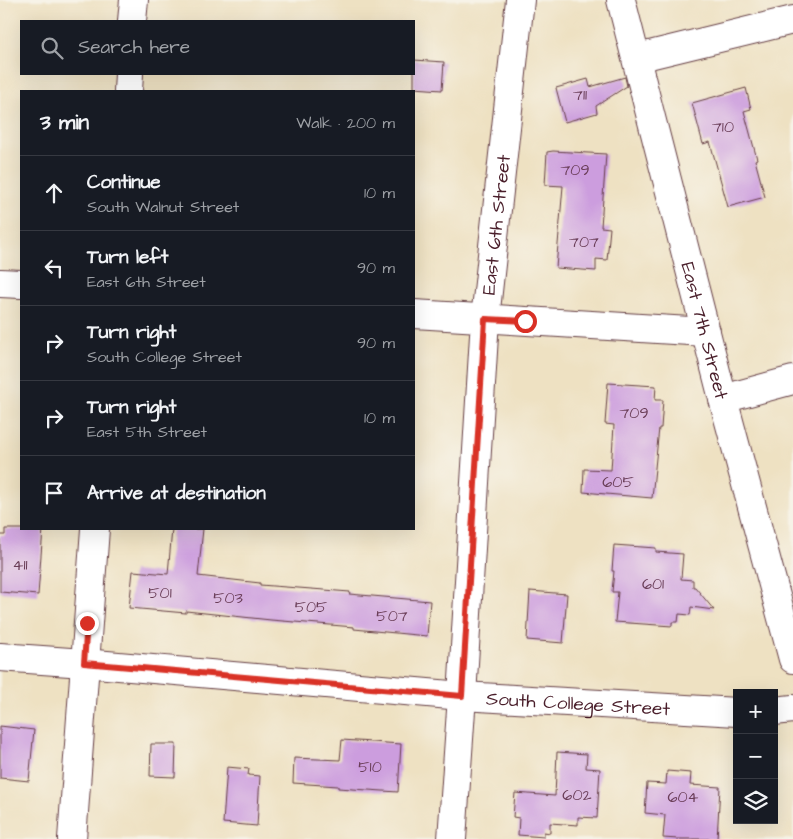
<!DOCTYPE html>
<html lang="en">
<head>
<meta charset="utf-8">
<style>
  :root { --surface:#171b24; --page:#20242c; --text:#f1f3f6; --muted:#9ea1a6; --line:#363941 }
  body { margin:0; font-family:"Architects Daughter",sans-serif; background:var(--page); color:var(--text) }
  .controls { position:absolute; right:15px; bottom:15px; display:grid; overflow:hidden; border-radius:0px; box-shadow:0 5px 20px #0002 }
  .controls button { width:45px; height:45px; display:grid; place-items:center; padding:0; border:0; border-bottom:1px solid var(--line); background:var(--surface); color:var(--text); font:25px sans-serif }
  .stop { position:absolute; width:15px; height:15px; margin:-11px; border:4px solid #d93025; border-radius:50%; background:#fff }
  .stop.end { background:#d93025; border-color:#fff; box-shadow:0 1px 5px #0008 }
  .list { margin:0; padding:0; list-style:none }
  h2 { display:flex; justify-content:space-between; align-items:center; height:65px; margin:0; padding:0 20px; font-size:21px }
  h2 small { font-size:16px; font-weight:400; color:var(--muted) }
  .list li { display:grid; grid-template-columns:32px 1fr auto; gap:15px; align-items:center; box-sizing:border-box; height:75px; padding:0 20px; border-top:1px solid var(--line) }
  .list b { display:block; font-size:19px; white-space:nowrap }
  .list p { margin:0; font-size:16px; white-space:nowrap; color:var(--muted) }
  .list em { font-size:16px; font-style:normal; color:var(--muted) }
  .icon { flex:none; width:28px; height:28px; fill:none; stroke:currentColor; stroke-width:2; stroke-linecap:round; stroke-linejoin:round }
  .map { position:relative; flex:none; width:793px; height:839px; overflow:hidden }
  .search { position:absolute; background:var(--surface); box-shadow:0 5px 20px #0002; left:20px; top:20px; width:395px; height:55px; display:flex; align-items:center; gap:12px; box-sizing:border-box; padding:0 18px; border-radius:0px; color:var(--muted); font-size:19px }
  .panel { position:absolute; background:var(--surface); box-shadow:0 5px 20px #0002; left:20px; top:90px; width:395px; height:440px; border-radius:0px }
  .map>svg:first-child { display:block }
  .building { fill:#cc9dde }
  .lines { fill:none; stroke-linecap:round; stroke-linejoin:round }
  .street-casing { stroke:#633c42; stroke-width:30 }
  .secondary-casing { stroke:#633c42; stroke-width:30 }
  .street { stroke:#fff; stroke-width:28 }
  .secondary { stroke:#fff; stroke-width:28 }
  .route { stroke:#d93025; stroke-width:6 }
  .labels { text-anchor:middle; stroke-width:5; stroke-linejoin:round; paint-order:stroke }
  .number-label { font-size:16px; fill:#6a3e58 }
  .street-label { font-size:19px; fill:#4a1f2b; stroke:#f7f3e8 }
</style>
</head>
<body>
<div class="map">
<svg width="793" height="839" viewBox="0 0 793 839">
  <rect width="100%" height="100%" fill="#f7f3e8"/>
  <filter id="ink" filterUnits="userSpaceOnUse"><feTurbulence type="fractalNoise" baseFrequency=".02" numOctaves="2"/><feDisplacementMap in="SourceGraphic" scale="10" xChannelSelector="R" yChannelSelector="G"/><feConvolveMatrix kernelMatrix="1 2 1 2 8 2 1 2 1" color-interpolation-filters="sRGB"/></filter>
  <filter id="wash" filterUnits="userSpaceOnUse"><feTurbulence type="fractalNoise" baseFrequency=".0096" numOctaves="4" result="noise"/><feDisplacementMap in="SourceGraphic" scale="20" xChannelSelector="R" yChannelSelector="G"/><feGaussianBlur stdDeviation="1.12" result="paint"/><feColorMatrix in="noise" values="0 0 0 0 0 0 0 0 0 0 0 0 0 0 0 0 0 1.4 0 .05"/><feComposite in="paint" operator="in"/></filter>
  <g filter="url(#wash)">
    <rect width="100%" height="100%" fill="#eee1c2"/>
    <g id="blocks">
      <!-- building -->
      <g class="building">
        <path d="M414 60 444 62 442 90 414 88Z"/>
        <path d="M625 77 627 86 596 106 597 113 565 122 556 88 588 79 590 87Z"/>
        <path d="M746 88 751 109 744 111 757 159 755 160 765 197 728 207 710 142 703 144 692 103Z"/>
        <path d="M553 151 606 154 601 227 610 228 607 260 596 259V271L556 268 563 186 545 185 547 152Z"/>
        <path d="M608 383 656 386 655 400H663L661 428H659L652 498 583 492 584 469 611 470 614 425 605 424Z"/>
        <path d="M5 529H43L38 595 0 592V535H5Z"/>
        <path d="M172 529H203L198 576 260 583V585L350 592 349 594 430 601 427 636 354 629V627L271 620 186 611V613L129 608 133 571 168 574Z"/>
        <path d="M614 545 656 548V552L683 554 681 579 693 580V587H695L714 610 691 607 690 615 679 614 678 622H672V626L615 622 618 592H612L614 571H612Z"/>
        <path d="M530 591 567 594 563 643 527 640Z"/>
        <path d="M0 726 34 730 29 781 0 778Z"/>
        <path d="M342 740 401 744 398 792 338 788V786L293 783 294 758 340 760Z"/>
        <path d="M151 744H176L175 777 150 776Z"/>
        <path d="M557 752 587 754 586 768 600 769 597 818 578 817V825L550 823V833L544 832V837L518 835 519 818 513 817 515 793 555 796Z"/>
        <path d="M227 767 249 769 248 775 260 776 257 826 223 823Z"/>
        <path d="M667 771 691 773 690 785 720 787 717 839H678L663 838 665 815 645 813 647 783 666 784Z"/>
      </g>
    </g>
  </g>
  <g filter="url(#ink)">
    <use href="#blocks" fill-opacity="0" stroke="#633c42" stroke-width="1"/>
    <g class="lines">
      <defs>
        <g id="street">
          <path d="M132 21 134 0"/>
          <path d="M637 58 793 20"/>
          <path d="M128 91 129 74"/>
          <path d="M0 283 21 284"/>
          <path d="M414 314 706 332"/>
          <path d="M723 399 793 380"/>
          <path d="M72 839 95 529"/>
          <path id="s1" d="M452 839 462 696 485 319 520 0"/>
        </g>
        <g id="secondary">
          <path id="s2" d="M621 0 723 399 793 659"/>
          <path id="s3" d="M0 657 84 663 462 696 737 712"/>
          <path d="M774 711 793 709"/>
        </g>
      </defs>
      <!-- street casing -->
      <use href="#street" class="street-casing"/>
      <!-- secondary casing -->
      <use href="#secondary" class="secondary-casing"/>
      <!-- street -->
      <use href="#street" class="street"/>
      <!-- secondary -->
      <use href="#secondary" class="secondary"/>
    </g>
  </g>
  <g class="lines" filter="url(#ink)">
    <!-- route -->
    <path class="route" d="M87 623 84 663 462 696 485 319 525 321"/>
  </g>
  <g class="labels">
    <!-- number labels -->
    <g class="number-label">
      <text x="580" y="100">711</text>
      <text x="723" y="132">710</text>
      <text x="575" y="175">709</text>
      <text x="584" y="247">707</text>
      <text x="634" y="418">709</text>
      <text x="618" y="487">605</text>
      <text x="20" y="570">411</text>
      <text x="653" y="589">601</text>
      <text x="160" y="598">501</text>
      <text x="228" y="603">503</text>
      <text x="311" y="612">505</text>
      <text x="392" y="621">507</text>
      <text x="370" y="772">510</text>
      <text x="577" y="800">602</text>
      <text x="683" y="802">604</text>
    </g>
    <!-- street labels -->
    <g class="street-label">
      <text dy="7" stroke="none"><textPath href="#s1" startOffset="616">East 6th Street</textPath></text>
      <text dy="7" stroke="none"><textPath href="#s2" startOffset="341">East 7th Street</textPath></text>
      <text dy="7" stroke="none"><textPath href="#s3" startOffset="580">South College Street</textPath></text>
    </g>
  </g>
</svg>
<div class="controls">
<button>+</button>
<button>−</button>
<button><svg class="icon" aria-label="layers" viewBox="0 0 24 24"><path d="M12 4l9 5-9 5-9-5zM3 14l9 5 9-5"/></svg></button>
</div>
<div class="stop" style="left:525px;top:321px"></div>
<div class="stop end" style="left:87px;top:623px"></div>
<div class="search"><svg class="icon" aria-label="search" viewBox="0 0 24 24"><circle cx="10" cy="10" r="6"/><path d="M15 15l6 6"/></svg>Search here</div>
<section class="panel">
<h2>3 min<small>Walk · 200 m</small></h2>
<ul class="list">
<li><svg class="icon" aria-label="ahead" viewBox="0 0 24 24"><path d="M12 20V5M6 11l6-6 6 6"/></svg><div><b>Continue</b><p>South Walnut Street</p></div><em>10 m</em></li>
<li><svg class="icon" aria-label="left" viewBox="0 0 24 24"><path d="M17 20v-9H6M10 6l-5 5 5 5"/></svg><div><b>Turn left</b><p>East 6th Street</p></div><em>90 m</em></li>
<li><svg class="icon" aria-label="right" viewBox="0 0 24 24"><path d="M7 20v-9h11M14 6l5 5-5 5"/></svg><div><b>Turn right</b><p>South College Street</p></div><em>90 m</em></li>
<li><svg class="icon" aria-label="right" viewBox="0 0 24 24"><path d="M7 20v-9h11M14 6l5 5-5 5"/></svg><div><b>Turn right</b><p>East 5th Street</p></div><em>10 m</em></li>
<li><svg class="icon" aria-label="arrive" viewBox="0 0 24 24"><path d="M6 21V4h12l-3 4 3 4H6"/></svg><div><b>Arrive at destination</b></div></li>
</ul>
</section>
</div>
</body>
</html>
